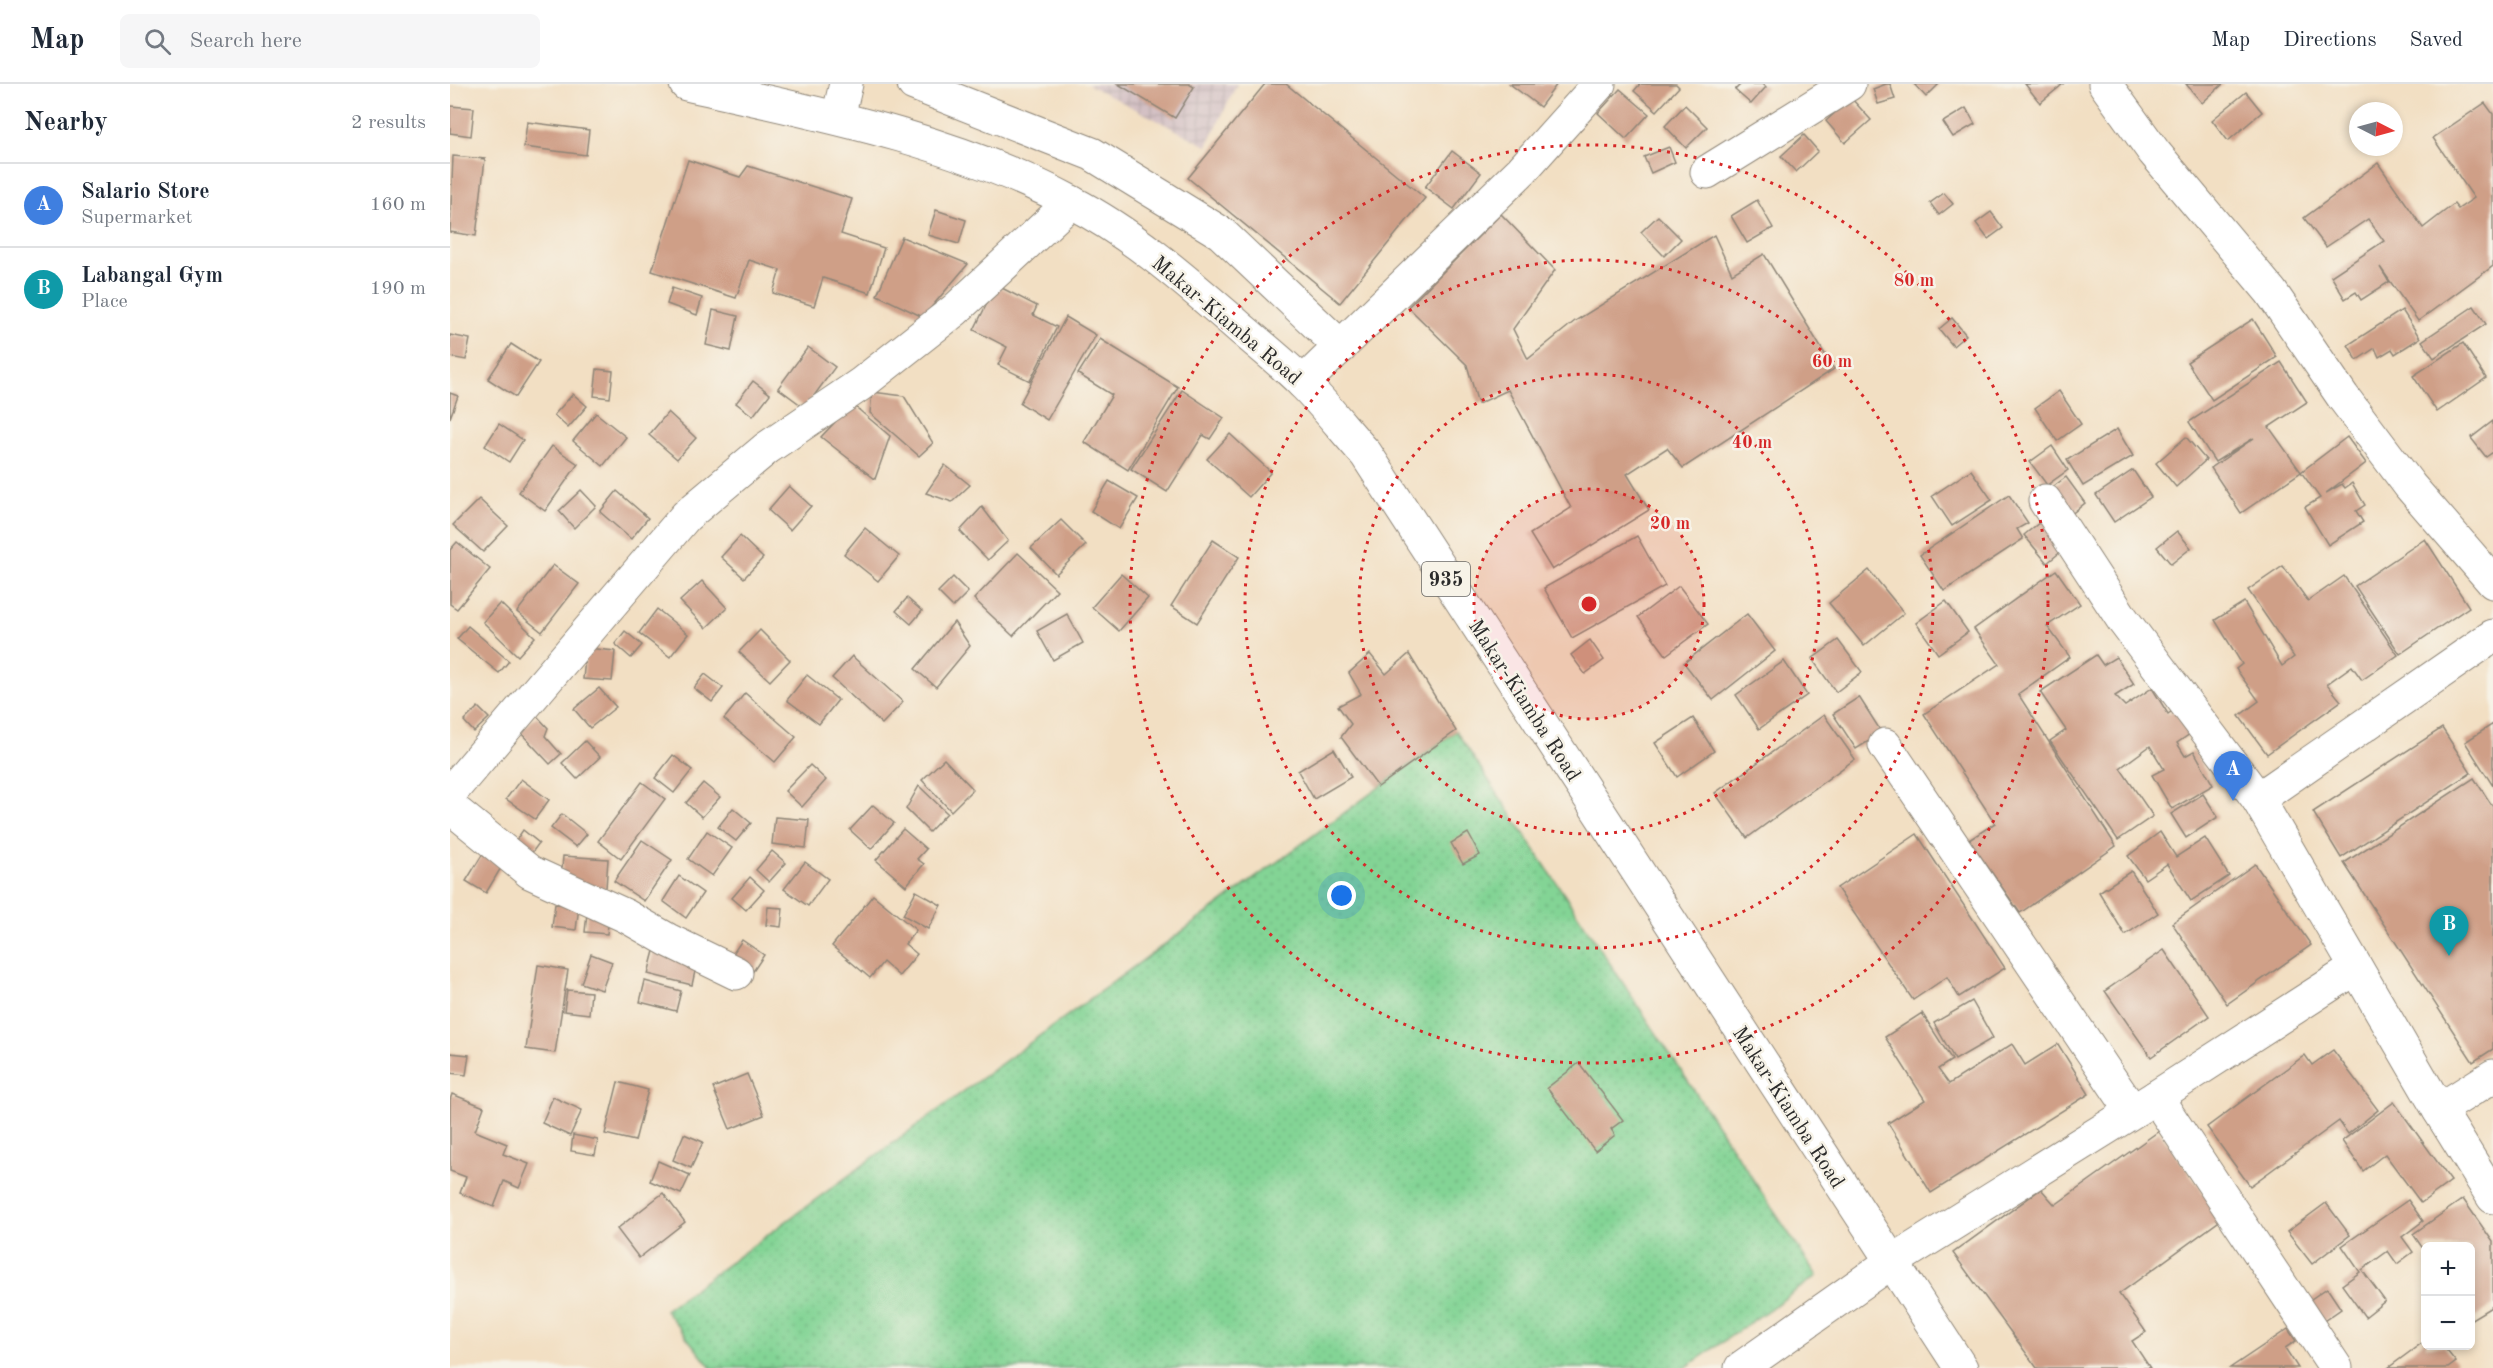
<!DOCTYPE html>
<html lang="en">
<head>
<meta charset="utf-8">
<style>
  :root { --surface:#fff; --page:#f6f6f7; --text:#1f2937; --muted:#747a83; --line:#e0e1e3; --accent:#db2777 }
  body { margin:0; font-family:"Old Standard TT",serif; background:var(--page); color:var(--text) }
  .controls { position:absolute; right:18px; bottom:18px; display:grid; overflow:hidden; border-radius:9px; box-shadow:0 3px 9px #0003 }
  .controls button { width:54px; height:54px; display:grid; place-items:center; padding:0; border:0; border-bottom:2px solid var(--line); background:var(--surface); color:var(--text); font:30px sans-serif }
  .compass { position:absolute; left:1899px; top:18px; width:54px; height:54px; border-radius:50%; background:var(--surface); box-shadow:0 3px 9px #0003; rotate:96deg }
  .you { position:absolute; left:892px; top:812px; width:21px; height:21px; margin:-15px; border:4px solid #fff; border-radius:50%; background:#1a73e8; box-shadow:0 0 0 9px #1a73e833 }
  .badge { display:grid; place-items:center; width:39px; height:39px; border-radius:50%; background:var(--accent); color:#fff; font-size:20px; font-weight:700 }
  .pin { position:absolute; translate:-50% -50px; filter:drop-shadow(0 2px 3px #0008) }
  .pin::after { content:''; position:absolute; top:32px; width:21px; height:18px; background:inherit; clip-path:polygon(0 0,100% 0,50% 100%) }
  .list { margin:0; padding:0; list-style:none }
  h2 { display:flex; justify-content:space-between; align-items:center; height:78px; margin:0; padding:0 24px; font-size:26px }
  h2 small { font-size:20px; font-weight:400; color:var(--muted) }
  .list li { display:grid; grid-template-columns:39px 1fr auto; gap:18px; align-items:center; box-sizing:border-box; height:84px; padding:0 24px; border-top:2px solid var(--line) }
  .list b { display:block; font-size:22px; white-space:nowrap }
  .list p { margin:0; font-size:20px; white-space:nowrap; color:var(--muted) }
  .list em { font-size:20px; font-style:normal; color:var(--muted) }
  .icon { flex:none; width:33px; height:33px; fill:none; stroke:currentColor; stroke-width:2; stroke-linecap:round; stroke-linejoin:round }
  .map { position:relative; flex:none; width:2043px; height:1284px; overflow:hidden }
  header { display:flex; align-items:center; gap:36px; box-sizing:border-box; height:84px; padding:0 30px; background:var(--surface); border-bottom:2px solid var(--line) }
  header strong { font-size:28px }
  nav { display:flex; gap:33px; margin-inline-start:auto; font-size:21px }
  .search { width:420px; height:54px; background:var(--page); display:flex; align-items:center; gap:15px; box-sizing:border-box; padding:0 21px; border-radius:9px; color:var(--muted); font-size:22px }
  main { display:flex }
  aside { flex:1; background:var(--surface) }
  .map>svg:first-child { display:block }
  .industrial { fill:url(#industrial-grid) }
  .grass { fill:url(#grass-dots); stroke:#578060; stroke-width:1.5 }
  .building { fill:#cf9f87 }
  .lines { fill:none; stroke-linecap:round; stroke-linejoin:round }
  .minor-casing { stroke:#8e8577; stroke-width:35 }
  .major-casing { stroke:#8e8577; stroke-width:35 }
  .minor { stroke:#fff; stroke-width:33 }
  .major { stroke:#fff; stroke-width:33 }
  .ring { fill:none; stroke:#d62828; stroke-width:3; stroke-dasharray:3 6 }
  .labels { text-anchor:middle; stroke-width:5; stroke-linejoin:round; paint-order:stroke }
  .shield { fill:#f7f3e8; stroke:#686764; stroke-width:1.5 }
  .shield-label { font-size:20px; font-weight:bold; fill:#2b2b2b }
  .street-label { font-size:21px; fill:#2b2b2b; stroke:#f7f3e8 }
  .centre { fill:#d62828; stroke:#f7f3e8; stroke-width:3 }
  .ring-label { font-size:18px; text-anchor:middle; font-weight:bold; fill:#d62828; stroke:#f7f3e8; stroke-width:5; stroke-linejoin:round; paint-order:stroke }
</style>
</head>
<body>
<header>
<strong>Map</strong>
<div class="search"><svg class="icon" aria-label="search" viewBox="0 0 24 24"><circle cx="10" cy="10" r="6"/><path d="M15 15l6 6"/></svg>Search here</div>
<nav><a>Map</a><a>Directions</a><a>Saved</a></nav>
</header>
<main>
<aside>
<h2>Nearby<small>2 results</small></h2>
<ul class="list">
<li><span class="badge" style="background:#3f7fe0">A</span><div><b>Salario Store</b><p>Supermarket</p></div><em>160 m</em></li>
<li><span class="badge" style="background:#0f9aa8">B</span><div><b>Labangal Gym</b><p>Place</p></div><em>190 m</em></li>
</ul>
</aside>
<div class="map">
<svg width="2043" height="1284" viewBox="0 0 2043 1284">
  <defs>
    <pattern id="industrial-grid" width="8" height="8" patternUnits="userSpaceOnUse" patternTransform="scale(1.5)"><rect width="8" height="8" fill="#d2bec2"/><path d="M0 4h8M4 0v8" fill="none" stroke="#b4a3a7"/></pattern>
    <pattern id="grass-dots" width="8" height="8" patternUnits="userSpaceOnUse" patternTransform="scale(1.5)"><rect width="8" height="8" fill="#83d495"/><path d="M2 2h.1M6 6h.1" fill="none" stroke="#71b681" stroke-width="1.8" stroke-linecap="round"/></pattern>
  </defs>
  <rect width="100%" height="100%" fill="#f7f3e8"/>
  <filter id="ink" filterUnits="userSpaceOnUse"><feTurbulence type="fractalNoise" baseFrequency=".0167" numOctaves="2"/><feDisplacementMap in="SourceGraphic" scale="12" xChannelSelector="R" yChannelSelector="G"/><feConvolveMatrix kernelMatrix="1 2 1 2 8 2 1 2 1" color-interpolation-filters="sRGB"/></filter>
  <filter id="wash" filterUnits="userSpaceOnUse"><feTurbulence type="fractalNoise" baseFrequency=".008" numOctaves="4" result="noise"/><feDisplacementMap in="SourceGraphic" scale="24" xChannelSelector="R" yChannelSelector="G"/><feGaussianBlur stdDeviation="1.35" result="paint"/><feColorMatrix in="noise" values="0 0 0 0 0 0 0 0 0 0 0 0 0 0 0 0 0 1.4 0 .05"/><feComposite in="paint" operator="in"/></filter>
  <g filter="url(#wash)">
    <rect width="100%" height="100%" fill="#f2dfc3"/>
    <!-- industrial -->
    <path class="industrial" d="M637 0H787L757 62Z"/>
    <!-- grass -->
    <path class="grass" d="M1006 647 1367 1192 1235 1284H261L215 1226Z"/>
    <g id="blocks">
      <!-- building -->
      <g class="building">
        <path d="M668 0H739L744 3 725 34Z"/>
        <path d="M815 0H836L975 114 890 219 738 94Z"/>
        <path d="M1060 0H1107L1090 23Z"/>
        <path d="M1190 0H1226L1229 3 1207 27 1184 7Z"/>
        <path d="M1291 0H1313L1316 3 1301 20 1285 6Z"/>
        <path d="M1436 0H1440L1445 15 1428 20 1423 5Z"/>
        <path d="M1464 0H1489L1476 13Z"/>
        <path d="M1575 0H1613L1590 19Z"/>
        <path d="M1736 0H1773L1752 19Z"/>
        <path d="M1170 5 1199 30 1176 55 1148 29Z"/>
        <path d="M1796 8 1812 28 1778 57 1762 36Z"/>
        <path d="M1401 14 1421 36 1395 59 1376 37Z"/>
        <path d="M2035 19 2043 30V182L1968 237 1930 183 1939 198 1911 216 1906 208 1895 215 1881 192 1934 157 1918 135 1876 163 1854 134 1928 79 1973 144 2004 120 2008 125 2024 114 1983 54Z"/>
        <path d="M1235 21 1257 43 1236 64 1215 42Z"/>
        <path d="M0 22 24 24 21 52 0 49Z"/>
        <path d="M1516 24 1525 40 1503 53 1493 38Z"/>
        <path d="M77 38 139 46 136 71 74 63Z"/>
        <path d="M1354 51 1368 67 1346 88 1331 72Z"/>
        <path d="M1219 63 1225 78 1201 89 1194 73Z"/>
        <path d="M1002 67 1031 89 1004 125 975 103Z"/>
        <path d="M3 72 35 75 26 152 0 148Z"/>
        <path d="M238 76 290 93 298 82 402 115 391 150 434 164 420 209 373 194 364 222 323 209 330 186 299 176 286 214 202 187Z"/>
        <path d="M1494 109 1503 120 1489 131 1480 119Z"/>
        <path d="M1307 116 1323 144 1297 159 1281 132Z"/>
        <path d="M486 126 516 136 509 160 478 151Z"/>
        <path d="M1541 128 1553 144 1538 155 1526 139Z"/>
        <path d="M1051 130 1105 186 1063 245 1078 275 1125 237 1264 151 1282 190 1314 170 1384 285 1233 384 1217 364 1177 390 1199 426 1102 486 1080 450 1121 424 1058 306 1028 320 1017 281 958 223Z"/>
        <path d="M1208 132 1231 155 1214 172 1191 148Z"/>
        <path d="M452 153 518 180 473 233 427 211Z"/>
        <path d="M546 201 587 222 583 231 607 243 580 297 548 281 557 263 524 246Z"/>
        <path d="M222 204 252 214 247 231 217 220Z"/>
        <path d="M2024 222 2036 240 1984 274 1972 257Z"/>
        <path d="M263 226 288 232 281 267 256 261Z"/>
        <path d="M1952 226 1970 254 1945 270 1942 265 1929 273 1925 264 1907 276 1898 261Z"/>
        <path d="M616 233 646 251 597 336 570 319Z"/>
        <path d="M1502 234 1516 251 1503 262 1489 245Z"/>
        <path d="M1803 235 1827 273 1762 316 1737 278Z"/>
        <path d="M0 251 20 255 16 276 0 273Z"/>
        <path d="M650 255 728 303 678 386 634 358 662 311 628 290Z"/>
        <path d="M2013 259 2036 294 1987 328 1963 292Z"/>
        <path d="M61 260 89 278 66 313 38 295Z"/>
        <path d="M358 263 385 283 355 324 328 304Z"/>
        <path d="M1831 278 1857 318 1819 343 1851 388 1791 429 1761 384 1804 354 1765 378 1739 338Z"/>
        <path d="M147 285 163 287 160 314 144 312Z"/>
        <path d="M303 297 320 310 303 332 286 319Z"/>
        <path d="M732 306 774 334 760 355 753 351 717 408 681 385Z"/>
        <path d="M1609 307 1631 340 1607 357 1585 324Z"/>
        <path d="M422 308 454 312 483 359 469 372 420 329Z"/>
        <path d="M0 309 8 312 0 334Z"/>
        <path d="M123 310 137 322 118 344 104 331Z"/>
        <path d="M402 320 440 352 425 395 371 353Z"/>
        <path d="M218 328 246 354 227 375 199 351Z"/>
        <path d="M146 329 176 353 153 382 123 357Z"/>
        <path d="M2043 337V368L2036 373 2021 354Z"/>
        <path d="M49 340 73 356 59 378 35 362Z"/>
        <path d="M1667 345 1683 372 1633 402 1617 376Z"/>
        <path d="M780 350 821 388 799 413 757 375Z"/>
        <path d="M1736 353 1756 376 1726 403 1706 379Z"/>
        <path d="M1897 353 1916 379 1876 409 1892 400 1895 404 1902 399 1915 421 1906 427 1913 438 1878 461 1855 423 1870 414 1851 388Z"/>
        <path d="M102 362 128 380 95 427 69 408Z"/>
        <path d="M1602 362 1618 386 1597 401 1580 378Z"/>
        <path d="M495 381 520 401 502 418 476 409Z"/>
        <path d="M1521 386 1542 416 1502 442 1482 412Z"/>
        <path d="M1683 386 1701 413 1664 438 1646 411Z"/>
        <path d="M1616 393 1635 419 1619 432 1600 405Z"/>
        <path d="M659 397 688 414 669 445 641 427Z"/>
        <path d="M339 402 361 422 340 446 318 426Z"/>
        <path d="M131 406 146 422 124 444 109 427Z"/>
        <path d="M167 407 198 434 181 455 150 428Z"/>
        <path d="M1559 411 1578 439 1567 445 1573 455 1494 507 1470 471Z"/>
        <path d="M29 415 58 442 33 468 3 441Z"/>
        <path d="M532 423 558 457 538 476 510 447Z"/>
        <path d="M1595 434 1618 462 1597 479 1574 451Z"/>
        <path d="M611 436 636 461 606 490 581 464Z"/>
        <path d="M415 444 449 472 428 497 394 470Z"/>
        <path d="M1727 447 1741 464 1721 480 1707 463Z"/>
        <path d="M290 452 313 474 294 494 271 473Z"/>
        <path d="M1187 452 1215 502 1122 554 1094 504Z"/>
        <path d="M1975 455 2019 523 1950 570 1905 502Z"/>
        <path d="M763 456 789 473 747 539 721 522Z"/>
        <path d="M7 458 40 485 7 525 0 520V466Z"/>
        <path d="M568 469 607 506 563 552 524 515Z"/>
        <path d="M103 481 129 500 92 548 67 528Z"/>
        <path d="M1833 482 1858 517 1894 492 1948 571 1912 596 1902 582 1877 600 1891 617 1817 670 1789 632 1809 617 1786 585 1792 580 1765 536 1794 518 1832 582 1844 573 1798 506Z"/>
        <path d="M1419 486 1454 529 1414 562 1379 519Z"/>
        <path d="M1606 486 1630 520 1597 542 1620 573 1568 610 1666 762 1570 829 1519 756 1545 739 1474 630 1549 580 1524 545Z"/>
        <path d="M671 490 698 514 669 547 642 523Z"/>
        <path d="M503 493 518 508 503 523 488 508Z"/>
        <path d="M252 497 277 524 256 544 230 517Z"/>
        <path d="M1229 502 1258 540 1216 571 1188 533Z"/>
        <path d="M457 514 472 527 461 540 446 527Z"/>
        <path d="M1496 517 1518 548 1488 570 1466 539Z"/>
        <path d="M50 519 85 553 68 572 33 538Z"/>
        <path d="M207 525 238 550 220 573 189 549Z"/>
        <path d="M617 530 633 559 603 576 587 547Z"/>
        <path d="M1297 530 1325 567 1263 616 1234 579Z"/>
        <path d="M504 538 520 562 486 603 465 585Z"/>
        <path d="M18 542 59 577 49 589 7 555Z"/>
        <path d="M310 546 340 576 320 597 289 568Z"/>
        <path d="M175 547 192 561 181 574 165 560Z"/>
        <path d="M1140 556 1154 576 1135 590 1121 571Z"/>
        <path d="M1388 556 1412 588 1386 608 1362 575Z"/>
        <path d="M136 564 165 567 162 597 133 595Z"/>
        <path d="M920 570 936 590 959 570 1006 647 928 703 891 653 901 640 888 622 911 610 899 589Z"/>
        <path d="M1646 571 1653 581 1666 573 1684 600 1665 612 1675 622 1702 604 1718 630 1725 625 1740 650 1727 659 1735 672 1744 667 1763 701 1722 725 1702 691 1714 685 1700 662 1670 684 1703 732 1668 756 1600 657 1616 646 1590 608Z"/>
        <path d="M402 572 453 618 432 640 382 594Z"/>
        <path d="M1334 577 1357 611 1309 645 1286 611Z"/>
        <path d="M255 590 273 604 262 618 244 604Z"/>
        <path d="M357 591 388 616 369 640 337 616Z"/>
        <path d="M149 604 166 623 140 644 124 625Z"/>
        <path d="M295 609 346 653 325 678 274 635Z"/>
        <path d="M1409 613 1432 649 1406 665 1383 630Z"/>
        <path d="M28 623 39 634 24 648 14 637Z"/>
        <path d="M1374 631 1405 675 1297 754 1265 709Z"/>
        <path d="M87 632 98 644 95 652 111 670 100 680 70 648Z"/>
        <path d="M1243 634 1264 667 1227 693 1205 659Z"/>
        <path d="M2043 640V702L2015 658Z"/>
        <path d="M1992 644 2021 689 1891 774 1863 728Z"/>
        <path d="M135 657 150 673 127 695 112 679Z"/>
        <path d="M884 665 901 693 864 715 848 687Z"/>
        <path d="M223 671 242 686 224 709 205 694Z"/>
        <path d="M494 675 523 705 501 727 472 696Z"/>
        <path d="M360 681 376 696 352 723 335 707Z"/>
        <path d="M2024 694 2043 723V965L2023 978 1894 779Z"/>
        <path d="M71 695 99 716 85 735 56 715Z"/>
        <path d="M192 698 215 715 171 775 148 757Z"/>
        <path d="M253 699 270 713 252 733 236 719Z"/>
        <path d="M469 702 497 729 479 748 456 725Z"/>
        <path d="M1753 710 1768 733 1736 754 1721 730Z"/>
        <path d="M423 721 444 739 421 765 400 746Z"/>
        <path d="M283 724 301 739 286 757 268 743Z"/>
        <path d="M112 730 137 750 126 763 101 744Z"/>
        <path d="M325 733 359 736 356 764 322 760Z"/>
        <path d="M453 745 476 765 467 775 474 780 456 802 426 776Z"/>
        <path d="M73 746 89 759 78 774 62 762Z"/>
        <path d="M257 747 282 764 262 792 238 775Z"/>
        <path d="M1710 748 1726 773 1755 754 1779 792 1741 817 1717 780 1695 795 1678 772Z"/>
        <path d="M1018 749 1030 771 1013 780 1001 759Z"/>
        <path d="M1467 750 1555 884 1509 913 1497 893 1463 916 1387 804Z"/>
        <path d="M192 756 222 776 194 817 164 797Z"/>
        <path d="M322 767 336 779 319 798 306 786Z"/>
        <path d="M32 771 52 782 36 809 16 797Z"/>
        <path d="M113 772 158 775 156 804 111 800Z"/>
        <path d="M355 778 378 795 358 822 334 805Z"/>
        <path d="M1805 780 1861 861 1777 920 1722 839Z"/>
        <path d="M1681 787 1708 829 1675 851 1649 808Z"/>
        <path d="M229 792 253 809 236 834 213 817Z"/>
        <path d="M300 793 314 806 296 826 282 814Z"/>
        <path d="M466 807 491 821 478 845 453 831Z"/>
        <path d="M423 811 466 846 455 860 467 870 449 892 433 878 420 894 382 862Z"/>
        <path d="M105 820 129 822 126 846 102 843Z"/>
        <path d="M318 823 333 824 331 843 316 841Z"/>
        <path d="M137 829 159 831 157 850 135 848Z"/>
        <path d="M292 856 314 871 302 889 280 874Z"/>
        <path d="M1714 866 1759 932 1701 973 1655 907Z"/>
        <path d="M204 867 247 878 242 901 198 890Z"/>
        <path d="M141 870 162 878 152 906 131 899Z"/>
        <path d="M88 881 118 886 105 969 76 965Z"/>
        <path d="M195 897 231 907 226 927 190 918Z"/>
        <path d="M117 906 141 908 139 930 114 927Z"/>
        <path d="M1522 917 1543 954 1505 976 1484 939Z"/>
        <path d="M1472 929 1502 976 1488 985 1499 1000 1562 960 1575 981 1608 960 1639 1010 1481 1109 1438 1039 1475 1016 1435 953Z"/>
        <path d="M1883 966 1928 1026 1898 1050 1889 1037 1800 1102 1757 1043 1855 971 1862 981Z"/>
        <path d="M0 969 19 971 16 991 0 989Z"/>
        <path d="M1129 979 1173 1036 1161 1045 1165 1051 1145 1067 1097 1004Z"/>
        <path d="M297 990 314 1031 280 1045 263 1004Z"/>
        <path d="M168 998 198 1006 185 1057 155 1050Z"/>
        <path d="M2 1010 34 1023 25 1047 57 1060 53 1070 79 1080 69 1104 54 1097 44 1123 10 1109 16 1093 0 1087V1016Z"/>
        <path d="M103 1013 132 1026 120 1052 92 1039Z"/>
        <path d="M1944 1018 2001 1097 1971 1119 1935 1070 1913 1087 1892 1057Z"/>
        <path d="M1709 1047 1772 1135 1669 1210 1696 1248 1682 1257 1700 1284H1587L1503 1169 1591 1105 1605 1121Z"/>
        <path d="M234 1050 253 1058 241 1084 223 1076Z"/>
        <path d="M123 1051 148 1056 145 1071 121 1067Z"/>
        <path d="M208 1077 240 1091 231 1110 200 1097Z"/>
        <path d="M213 1109 235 1138 189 1174 167 1145Z"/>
        <path d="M2013 1115 2043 1158V1222L2020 1236V1162H1976V1169L1963 1150Z"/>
        <path d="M1958 1116 1973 1137 1952 1153 1963 1168 1947 1180 1938 1167 1912 1186 1935 1217 1915 1233 1892 1201 1910 1188 1892 1162Z"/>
        <path d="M1876 1119 1900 1151 1862 1180 1837 1148Z"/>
        <path d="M1877 1204 1891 1225 1868 1241 1854 1220Z"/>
        <path d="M1838 1245 1846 1257 1835 1264 1848 1284H1780Z"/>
        <path d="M1976 1256V1262H1993L2006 1278 1998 1284H1938Z"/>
      </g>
    </g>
  </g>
  <g filter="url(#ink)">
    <use href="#blocks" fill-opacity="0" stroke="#8e8577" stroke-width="1.5"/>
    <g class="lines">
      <defs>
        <g id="minor">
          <path d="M464 0 642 70 771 149 891 263"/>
          <path d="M1655 0 1704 68 1821 208 1893 313 1960 402 2043 498"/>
          <path d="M388 33 396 0"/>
          <path d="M1257 88 1399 0"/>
          <path d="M853 299 1072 86 1149 0"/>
          <path d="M1595 417 1673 536 1808 715 1989 1026 2043 1113"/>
          <path d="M1435 661 1682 1027"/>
          <path d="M0 709 236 432 317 364 411 300 505 226 621 118"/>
          <path d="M1808 715 2043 552"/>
          <path d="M0 723 80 788 176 832 218 856 286 889"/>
          <path d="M1706 1013 1886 1284"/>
          <path d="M1989 1026 2043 992"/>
          <path d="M1291 1284 1440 1179 1706 1013 1906 884"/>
        </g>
        <path id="major" d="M236 0C367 29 502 55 621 118 683 150 736 197 788 242 810 261 833 279 853 299 875 321 895 347 916 370L1511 1284"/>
      </defs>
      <!-- minor casing -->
      <use href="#minor" class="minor-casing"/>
      <!-- major casing -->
      <use href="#major" class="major-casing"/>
      <!-- minor -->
      <use href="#minor" class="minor"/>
      <!-- major -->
      <use href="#major" class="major"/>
    </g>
  </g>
  <!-- distance rings -->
  <circle cx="1139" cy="520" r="115" fill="#d62828" fill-opacity=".12"/>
  <g class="ring">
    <circle cx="1139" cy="520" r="115"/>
    <circle cx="1139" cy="520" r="230"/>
    <circle cx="1139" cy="520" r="344"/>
    <circle cx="1139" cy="520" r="459"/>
  </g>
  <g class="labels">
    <!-- shield labels -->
    <rect class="shield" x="972" y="478" width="48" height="34" rx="4.5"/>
    <g class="shield-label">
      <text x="996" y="502">935</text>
    </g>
    <!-- street labels -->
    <g class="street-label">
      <text transform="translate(777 236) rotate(40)" y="7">Makar-Kiamba Road</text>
      <text transform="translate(1075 616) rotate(57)" y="7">Makar-Kiamba Road</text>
      <text transform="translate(1339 1023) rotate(57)" y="7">Makar-Kiamba Road</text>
    </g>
  </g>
  <circle cx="1139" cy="520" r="9" class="centre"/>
  <g class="ring-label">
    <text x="1464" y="202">80 m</text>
    <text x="1382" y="283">60 m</text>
    <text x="1302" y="364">40 m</text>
    <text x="1220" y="445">20 m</text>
  </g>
</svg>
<div class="controls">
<button>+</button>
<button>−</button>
</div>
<svg class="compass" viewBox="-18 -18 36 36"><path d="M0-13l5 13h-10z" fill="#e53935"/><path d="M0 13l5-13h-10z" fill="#747a83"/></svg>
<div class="you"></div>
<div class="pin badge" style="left:1783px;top:717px;background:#3f7fe0">A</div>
<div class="pin badge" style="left:1999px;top:872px;background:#0f9aa8">B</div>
</div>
</main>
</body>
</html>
